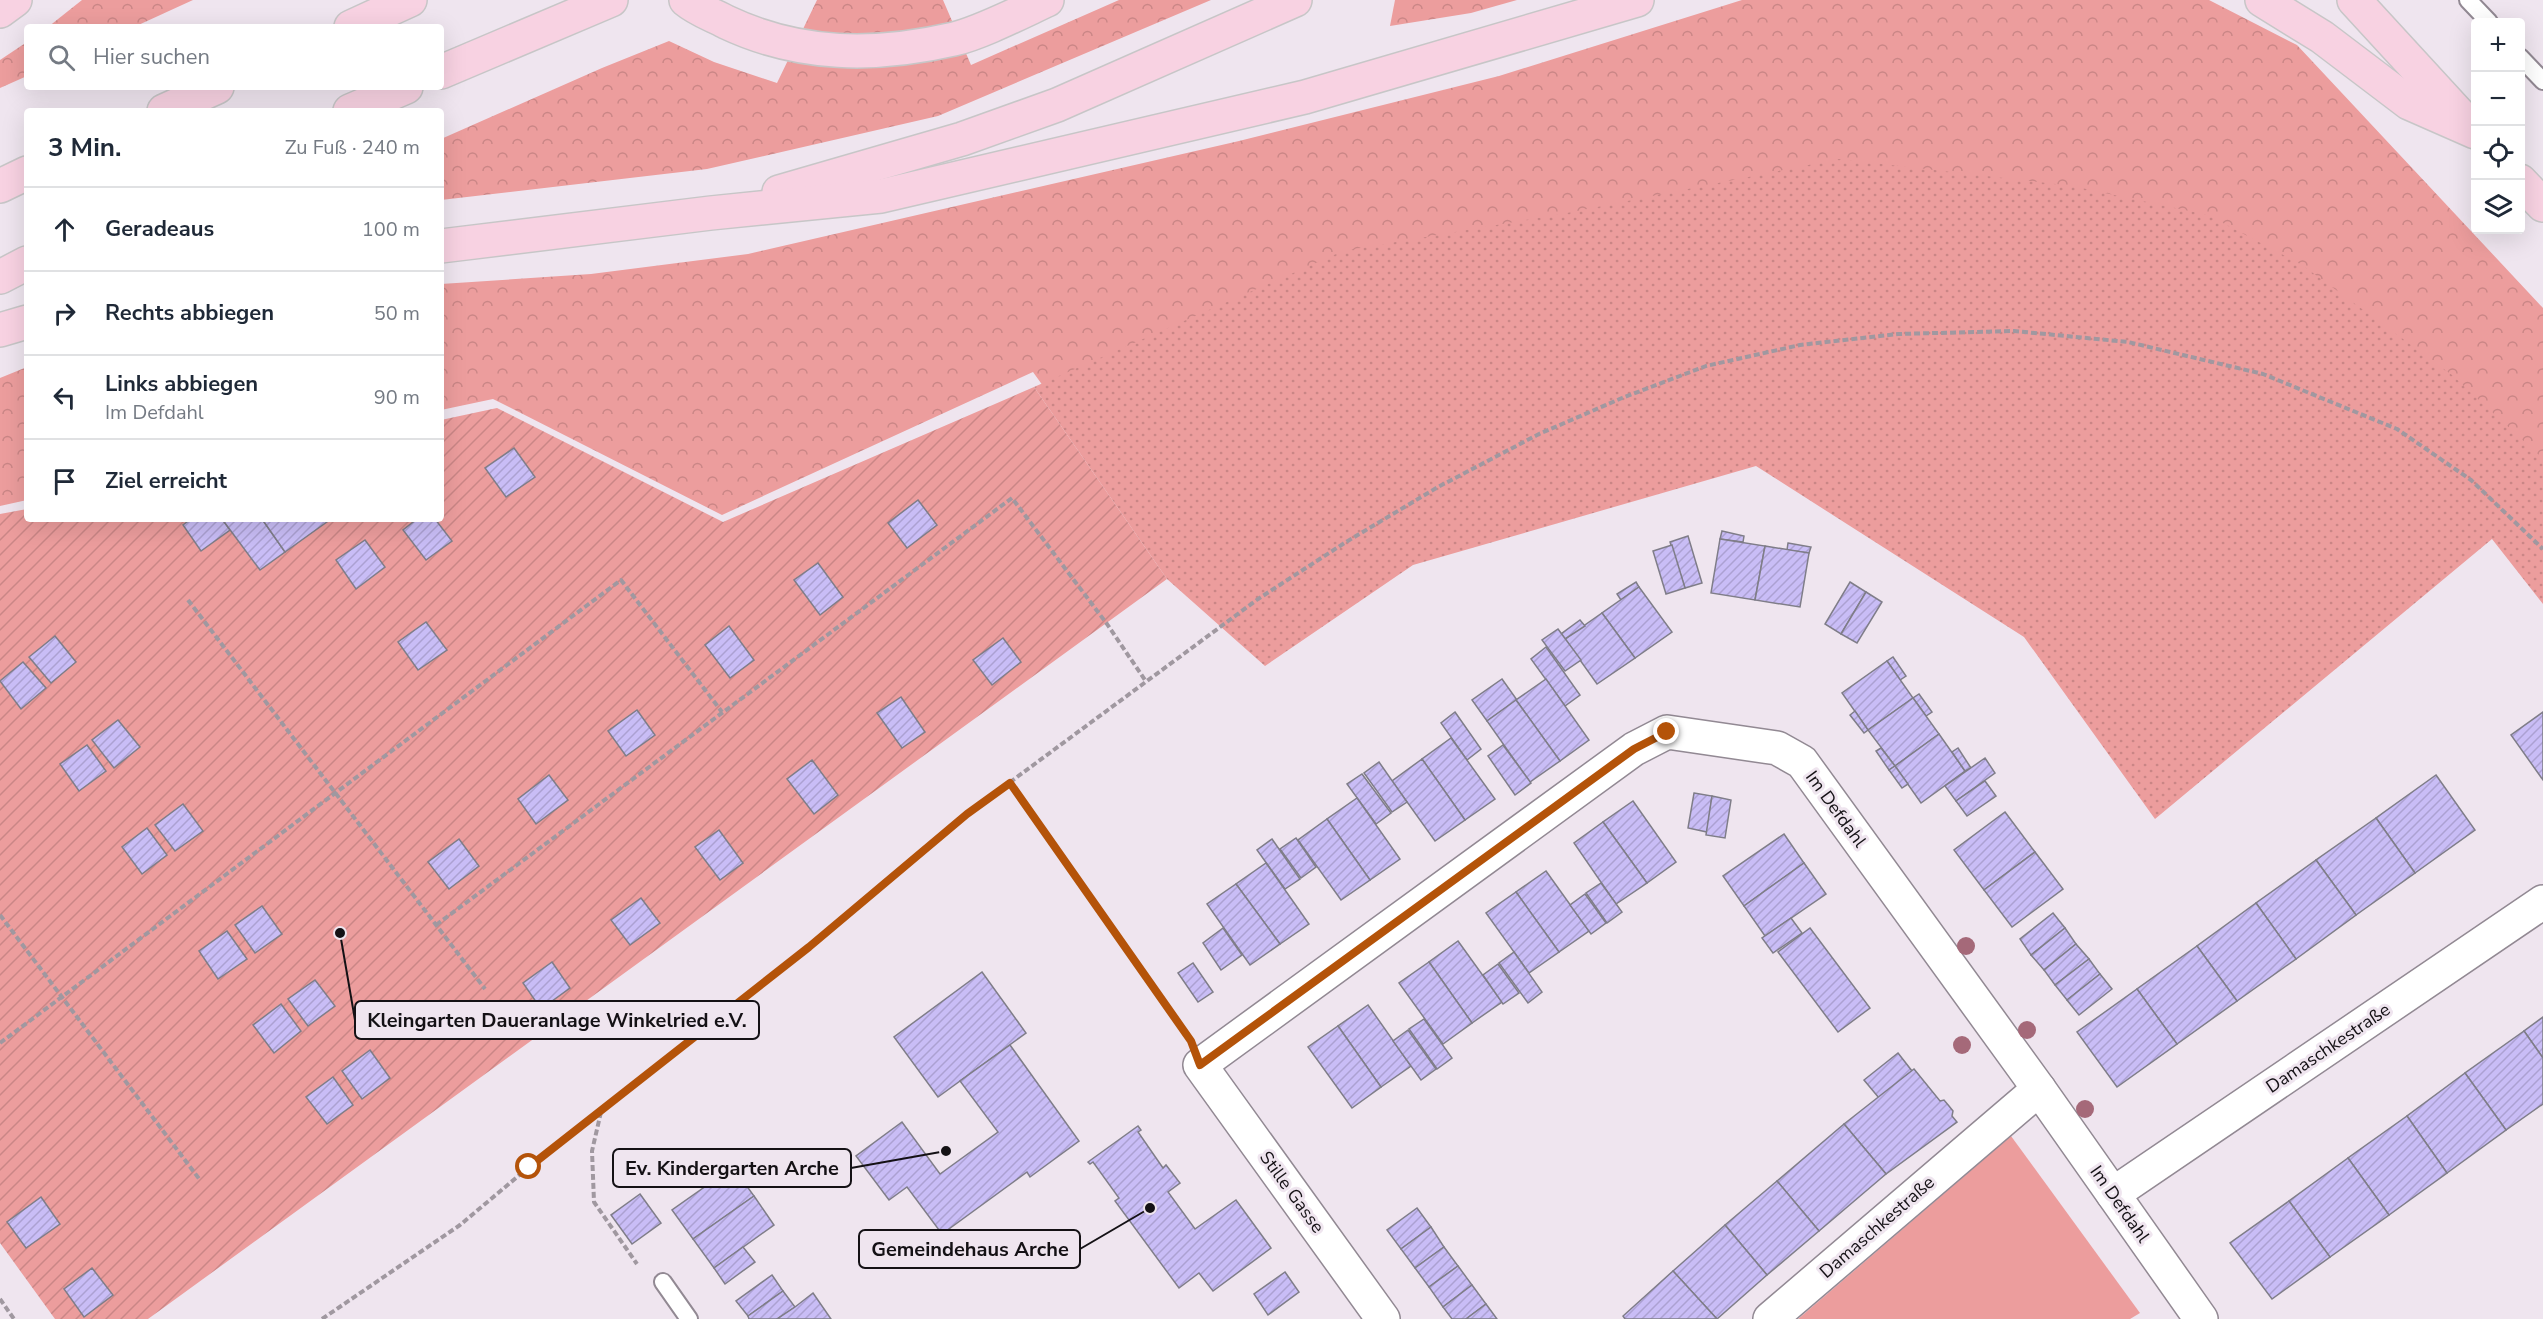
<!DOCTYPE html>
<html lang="de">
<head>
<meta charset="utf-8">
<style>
  :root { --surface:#fff; --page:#f2f2f3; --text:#1f2937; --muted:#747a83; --line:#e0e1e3 }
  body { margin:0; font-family:"Nunito Sans",sans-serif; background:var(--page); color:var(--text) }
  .controls { position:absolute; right:18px; top:18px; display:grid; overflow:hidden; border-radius:6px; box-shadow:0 6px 24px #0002 }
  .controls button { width:54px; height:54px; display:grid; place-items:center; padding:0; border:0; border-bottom:2px solid var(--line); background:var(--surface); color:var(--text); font:30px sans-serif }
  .stop { position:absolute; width:18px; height:18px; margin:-14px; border:4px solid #b45309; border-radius:50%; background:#fff }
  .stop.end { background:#b45309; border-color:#fff; box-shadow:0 2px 6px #0008 }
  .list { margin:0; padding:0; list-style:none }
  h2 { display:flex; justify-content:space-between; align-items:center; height:78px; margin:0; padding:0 24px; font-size:26px }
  h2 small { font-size:20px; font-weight:400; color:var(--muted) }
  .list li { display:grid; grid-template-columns:39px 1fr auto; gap:18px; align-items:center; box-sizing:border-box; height:84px; padding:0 24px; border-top:2px solid var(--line) }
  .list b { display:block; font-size:22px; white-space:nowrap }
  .list p { margin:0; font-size:20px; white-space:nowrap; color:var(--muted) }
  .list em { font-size:20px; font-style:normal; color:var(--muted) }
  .icon { flex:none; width:33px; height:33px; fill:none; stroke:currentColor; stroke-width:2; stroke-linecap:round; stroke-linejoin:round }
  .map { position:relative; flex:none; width:2543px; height:1319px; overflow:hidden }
  .search { position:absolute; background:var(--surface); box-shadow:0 6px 24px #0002; left:24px; top:24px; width:420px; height:66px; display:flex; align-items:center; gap:15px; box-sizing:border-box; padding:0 21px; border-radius:6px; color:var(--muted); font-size:22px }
  .panel { position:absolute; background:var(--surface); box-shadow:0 6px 24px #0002; left:24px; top:108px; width:420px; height:414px; border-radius:6px }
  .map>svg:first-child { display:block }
  .grass { fill:#ec9d9d }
  .forest { fill:url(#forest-crowns) }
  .park { fill:url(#park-dots) }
  .garden { fill:url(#garden-furrows) }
  .building { fill:url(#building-hatch); stroke:#7f7d88; stroke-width:1.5 }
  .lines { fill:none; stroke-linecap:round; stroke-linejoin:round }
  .service-casing { stroke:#928993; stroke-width:20 }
  .minor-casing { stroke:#928993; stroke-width:36 }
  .trunk-casing { stroke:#c7c6c7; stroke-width:36 }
  .path { stroke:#a098a0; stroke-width:4; stroke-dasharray:6 3; stroke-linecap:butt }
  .service { stroke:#fff; stroke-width:16 }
  .minor { stroke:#fff; stroke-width:33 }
  .trunk { stroke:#f8d2e2; stroke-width:33 }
  .tree { fill:#a56979 }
  .route { stroke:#b45309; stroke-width:8 }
  .labels { text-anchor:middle; stroke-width:6; stroke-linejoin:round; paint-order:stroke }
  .street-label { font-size:18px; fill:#141115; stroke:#efe5ef }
  .leader { fill:none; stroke:#141115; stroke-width:2 }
  .callout-dot { fill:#141115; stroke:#efe5ef; stroke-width:2 }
  .callout { fill:#efe5ef; stroke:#141115; stroke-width:2 }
  .callout-label { font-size:20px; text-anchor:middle; font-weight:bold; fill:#141115 }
</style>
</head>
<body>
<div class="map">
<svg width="2543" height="1319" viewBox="0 0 2543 1319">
  <defs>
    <pattern id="forest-crowns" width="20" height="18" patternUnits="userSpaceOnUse" patternTransform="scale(1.5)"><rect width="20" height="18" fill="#ec9d9d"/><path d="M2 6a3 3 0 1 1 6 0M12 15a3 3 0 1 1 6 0" fill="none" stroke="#ca8686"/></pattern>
    <pattern id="park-dots" width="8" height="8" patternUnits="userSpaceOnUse" patternTransform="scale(1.5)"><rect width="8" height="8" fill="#ec9d9d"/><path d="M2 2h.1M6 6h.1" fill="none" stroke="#ca8686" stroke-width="1.8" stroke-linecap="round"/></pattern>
    <pattern id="garden-furrows" width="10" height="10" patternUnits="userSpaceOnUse" patternTransform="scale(1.5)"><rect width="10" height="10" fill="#ec9d9d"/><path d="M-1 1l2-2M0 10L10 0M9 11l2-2" fill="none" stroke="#ca8686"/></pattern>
    <pattern id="building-hatch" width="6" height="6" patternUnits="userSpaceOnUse" patternTransform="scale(1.5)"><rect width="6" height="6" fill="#c9bdf6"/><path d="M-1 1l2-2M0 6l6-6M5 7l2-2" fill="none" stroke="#aca1d2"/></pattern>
  </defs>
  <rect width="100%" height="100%" fill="#efe5ef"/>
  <!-- grass -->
  <path class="grass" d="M2011 1136 2140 1313 2130 1319H1798Z"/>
  <!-- forest -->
  <g class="forest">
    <path d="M82 0H193L134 27H48Z"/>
    <path d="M817 0H943L971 65 1119 0H1211L938 116 707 169 441 200V139L602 68 669 41 714 62 777 83Z"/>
    <path d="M1395 0H1517L1471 13 1390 26Z"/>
    <path d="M1742 0H2209L2297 45 2543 308V538L2495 487 2153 790 2025 611 1760 454 1401 550 1264 652 1242 633 1322 570 1440 501 1558 444 1667 395 1738 372 1807 359 1922 347 1957 357 1961 422 2007 482 2040 480 2074 462 2112 484 2169 547 2189 549 2207 508 2219 422 2220 388 2239 386 2349 427 2360 378 2353 345 2274 262 2178 224 2063 202 1841 169 1708 206 1657 240 1621 311 1558 372 1465 426 1406 438 1358 435 1289 422 1210 382H1146L1099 374 1085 387 1192 541 1197 579 1170 563 1033 372 722 515 493 399 441 410V284L591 274 748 254 1239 141 1499 76Z"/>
    <path d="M27 42V76L0 88V60Z"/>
    <path d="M27 367V500L0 506V378Z"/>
  </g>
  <!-- park -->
  <path class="park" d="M1839 159 2072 186 2208 215 2302 265 2452 375 2543 459V604L2492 539 2155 819 2024 637 1756 466 1413 565 1265 666 1167 579 1034 387 1343 251 1567 213Z"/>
  <!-- garden -->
  <path class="garden" d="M1034 387 1167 579 148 1319H55L0 1243V514L27 509V519H441V420L497 408 723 522Z"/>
  <!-- building -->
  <g class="building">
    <path d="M514 448 535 477 506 497 485 468Z"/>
    <path d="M918 500 937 525 907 548 888 523Z"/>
    <path d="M191 519H222L230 530 201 551 183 525Z"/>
    <path d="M222 519H262L285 552 260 570Z"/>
    <path d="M262 519H331L285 552Z"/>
    <path d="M417 519H435L452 541 426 560 403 530Z"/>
    <path d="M1722 531 1744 536 1743 542 1720 539Z"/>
    <path d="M1688 536 1702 583 1685 588 1670 542Z"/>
    <path d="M1720 539 1765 546 1755 600 1711 593Z"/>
    <path d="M365 540 385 567 356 589 336 560Z"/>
    <path d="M1788 543 1811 547 1809 553 1787 550Z"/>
    <path d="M1672 545 1685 588 1666 594 1653 551Z"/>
    <path d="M1765 546 1809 553 1800 607 1755 600Z"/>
    <path d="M818 563 843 597 820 615 794 580Z"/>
    <path d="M1636 582 1639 587 1621 600 1617 594Z"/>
    <path d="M1850 582 1866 592 1841 634 1825 624Z"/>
    <path d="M1639 587 1672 632 1635 658 1602 613Z"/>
    <path d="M1866 592 1882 602 1857 643 1841 634Z"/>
    <path d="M1602 613 1635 658 1597 684 1565 639Z"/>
    <path d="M1580 620 1585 626 1565 639 1561 634Z"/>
    <path d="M426 622 447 650 418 670 398 642Z"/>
    <path d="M729 626 754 660 730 678 705 645Z"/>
    <path d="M1558 629 1581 660 1565 671 1542 640Z"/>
    <path d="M55 636 76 662 51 683 29 657Z"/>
    <path d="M1003 638 1021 662 992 685 973 660Z"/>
    <path d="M1546 647 1580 695 1565 706 1531 659Z"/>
    <path d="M1893 657 1906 676 1900 680 1887 661Z"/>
    <path d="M1887 661 1913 698 1868 730 1842 693Z"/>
    <path d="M23 662 46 688 21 709 0 681Z"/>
    <path d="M1502 679 1517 700 1487 721 1472 700Z"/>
    <path d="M1546 679 1589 740 1560 761 1516 700Z"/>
    <path d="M1919 694 1932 712 1926 716 1913 698Z"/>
    <path d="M901 697 925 732 902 748 877 713Z"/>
    <path d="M1913 698 1939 734 1895 766 1868 730Z"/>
    <path d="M1516 700 1560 761 1530 782 1487 721Z"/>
    <path d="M637 710 655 735 626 756 608 731Z"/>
    <path d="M1855 711 1868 730 1864 733 1850 715Z"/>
    <path d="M1455 712 1481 749 1467 760 1441 723Z"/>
    <path d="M2543 712V780L2511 735Z"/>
    <path d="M118 720 140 747 114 768 92 740Z"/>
    <path d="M1939 734 1965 771 1921 803 1895 766Z"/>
    <path d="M1451 738 1495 799 1465 820 1422 759Z"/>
    <path d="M87 745 106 771 79 791 60 764Z"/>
    <path d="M1503 745 1531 783 1515 795 1488 756Z"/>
    <path d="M1881 748 1895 766 1889 770 1876 751Z"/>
    <path d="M1958 748 1971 768 1965 771 1952 752Z"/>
    <path d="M1985 758 1995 773 1956 801 1945 786Z"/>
    <path d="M1422 759 1465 820 1435 841 1392 781Z"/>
    <path d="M812 760 838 795 814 814 787 779Z"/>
    <path d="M1379 762 1407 802 1392 812 1364 773Z"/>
    <path d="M1895 766 1908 784 1902 788 1889 770Z"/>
    <path d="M1362 774 1391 813 1376 824 1347 784Z"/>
    <path d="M549 775 568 800 536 824 518 799Z"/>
    <path d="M2436 775 2475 830 2415 873 2376 818Z"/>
    <path d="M1985 781 1996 796 1967 816 1956 801Z"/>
    <path d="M1694 793 1712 796 1707 832 1688 828Z"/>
    <path d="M1712 796 1731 800 1725 838 1706 835Z"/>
    <path d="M1357 798 1400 859 1370 880 1327 819Z"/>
    <path d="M1633 801 1676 862 1647 883 1603 822Z"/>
    <path d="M183 804 203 831 175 851 155 825Z"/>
    <path d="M2005 812 2035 852 1984 890 1954 850Z"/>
    <path d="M2376 818 2415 873 2356 915 2316 860Z"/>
    <path d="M1327 819 1370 880 1341 900 1298 840Z"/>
    <path d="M1603 822 1647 883 1616 904 1574 843Z"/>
    <path d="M147 828 167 855 142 874 122 847Z"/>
    <path d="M719 830 743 863 720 880 695 847Z"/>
    <path d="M1784 834 1804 863 1744 906 1723 876Z"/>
    <path d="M1296 838 1316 867 1301 878 1280 849Z"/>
    <path d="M459 839 479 866 449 889 428 862Z"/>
    <path d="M1272 839 1300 879 1285 889 1257 850Z"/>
    <path d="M2035 852 2063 889 2012 927 1984 890Z"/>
    <path d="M2316 860 2356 915 2296 959 2256 903Z"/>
    <path d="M1266 863 1309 924 1280 944 1236 884Z"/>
    <path d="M1804 863 1826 894 1765 936 1744 906Z"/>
    <path d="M1546 871 1589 931 1559 952 1516 892Z"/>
    <path d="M1601 883 1622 912 1607 923 1586 893Z"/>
    <path d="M1236 884 1280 944 1250 965 1207 904Z"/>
    <path d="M1516 892 1559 952 1529 973 1486 913Z"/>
    <path d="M1585 894 1606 923 1591 934 1570 905Z"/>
    <path d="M641 898 660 923 630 945 611 920Z"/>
    <path d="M2256 903 2296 959 2237 1001 2197 946Z"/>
    <path d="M262 906 282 934 255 953 235 925Z"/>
    <path d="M2053 913 2065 928 2031 955 2020 939Z"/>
    <path d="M1791 918 1802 933 1773 953 1762 938Z"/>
    <path d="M1223 928 1242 955 1221 970 1203 943Z"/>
    <path d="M1810 928 1870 1008 1838 1032 1778 952Z"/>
    <path d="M2065 928 2076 944 2044 970 2031 955Z"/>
    <path d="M227 931 247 959 218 979 199 951Z"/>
    <path d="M1458 941 1502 1002 1472 1023 1429 962Z"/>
    <path d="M2076 944 2089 959 2055 985 2044 970Z"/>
    <path d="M2197 946 2237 1001 2177 1044 2137 989Z"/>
    <path d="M1514 952 1542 992 1528 1003 1499 963Z"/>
    <path d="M2089 959 2100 974 2067 1000 2055 985Z"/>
    <path d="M552 962 570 988 541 1009 523 983Z"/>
    <path d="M1429 962 1472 1023 1443 1044 1399 983Z"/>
    <path d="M1193 963 1213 992 1198 1002 1178 973Z"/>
    <path d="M1498 964 1519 993 1503 1004 1483 975Z"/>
    <path d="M982 972 1026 1033 938 1097 894 1037Z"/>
    <path d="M2100 974 2112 989 2079 1015 2067 1000Z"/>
    <path d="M315 980 335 1006 308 1026 288 999Z"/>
    <path d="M2137 989 2177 1044 2117 1087 2077 1032Z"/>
    <path d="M281 1004 301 1031 274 1053 253 1025Z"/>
    <path d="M1368 1005 1411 1066 1381 1087 1338 1026Z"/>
    <path d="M2543 1017V1058L2524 1031Z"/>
    <path d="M1424 1019 1452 1058 1437 1069 1409 1029Z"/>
    <path d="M1338 1026 1381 1087 1352 1108 1308 1047Z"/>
    <path d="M1408 1030 1436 1069 1421 1080 1393 1041Z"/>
    <path d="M2524 1031 2543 1058V1104L2506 1130 2465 1073Z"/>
    <path d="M1010 1045 1079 1141 1030 1177 1027 1172 942 1234 907 1187 889 1200 856 1156 902 1122 940 1174 998 1132 960 1081Z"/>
    <path d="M370 1050 390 1078 362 1099 342 1071Z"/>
    <path d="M1898 1053 1912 1071 1879 1098 1864 1080Z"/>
    <path d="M1914 1069 1940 1101 1944 1100 1949 1106 1953 1111 1952 1116 1957 1122 1886 1174 1844 1124Z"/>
    <path d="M2465 1073 2506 1130 2447 1173 2407 1116Z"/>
    <path d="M333 1077 353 1105 327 1124 306 1097Z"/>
    <path d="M2407 1116 2447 1173 2389 1215 2348 1158Z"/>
    <path d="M1844 1124 1886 1174 1819 1231 1777 1181Z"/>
    <path d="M1138 1126 1141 1130 1138 1132 1163 1168 1166 1165 1180 1183 1168 1192 1195 1229 1236 1200 1271 1248 1213 1291 1199 1273 1179 1288 1115 1201 1119 1198 1093 1162 1090 1164 1088 1162Z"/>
    <path d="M2348 1158 2389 1215 2330 1257 2289 1201Z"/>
    <path d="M733 1167 754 1196 693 1239 672 1210Z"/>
    <path d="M1777 1181 1819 1231 1767 1275 1725 1225Z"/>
    <path d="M640 1194 661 1223 632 1244 611 1215Z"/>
    <path d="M754 1196 774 1225 714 1268 693 1239Z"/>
    <path d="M41 1197 60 1224 26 1248 7 1222Z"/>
    <path d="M2289 1201 2330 1257 2272 1299 2230 1243Z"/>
    <path d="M1417 1208 1431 1227 1401 1249 1387 1230Z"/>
    <path d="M1725 1225 1767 1275 1717 1319 1673 1271Z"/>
    <path d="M1431 1227 1444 1247 1415 1268 1401 1249Z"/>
    <path d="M743 1247 755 1262 725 1284 714 1268Z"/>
    <path d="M1444 1247 1458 1266 1429 1287 1415 1268Z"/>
    <path d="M1458 1266 1472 1285 1443 1307 1429 1287Z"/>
    <path d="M92 1268 113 1295 84 1317 64 1289Z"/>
    <path d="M1673 1271 1717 1319H1625L1623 1316Z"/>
    <path d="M1285 1272 1299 1292 1268 1315 1254 1294Z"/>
    <path d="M772 1275 783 1291 748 1316 736 1301Z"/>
    <path d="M1472 1285 1486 1304 1466 1319H1452L1443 1307Z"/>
    <path d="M783 1291 795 1307 777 1319H749L748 1316Z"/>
    <path d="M813 1293 831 1319H777L795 1307Z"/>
    <path d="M1486 1304 1497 1319H1466Z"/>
  </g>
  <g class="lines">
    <defs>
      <g id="service">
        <path d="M2468 0 2489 22"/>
        <path d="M2520 57 2543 81"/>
        <path d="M663 1282 689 1319"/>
      </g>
      <g id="minor">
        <path d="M2113 1194 2543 902"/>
        <path d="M1383 1319 1200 1065 1634 749 1667 732 1777 748 1802 762 2039 1089 2201 1319"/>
        <path d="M1770 1319 2039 1089"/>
      </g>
      <g id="trunk">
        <path d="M686 0C698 10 713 15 726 22 800 57 876 57 954 39 980 33 1021 12 1047 0"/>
        <path d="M2262 0 2322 37 2409 103 2475 132"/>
        <path d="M2354 0 2466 122"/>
        <path d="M0 11 15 0"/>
        <path d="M351 27 410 0"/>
        <path d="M441 72 611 0"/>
        <path d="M164 111 217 87"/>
        <path d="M350 111 406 87"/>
        <path d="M2520 181 2543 205"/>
        <path d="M0 186 27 173"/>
        <path d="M779 192 962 139 1057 105 1295 0"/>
        <path d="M441 246 711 213 881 196 1305 97 1637 0"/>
        <path d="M0 277 27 263"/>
        <path d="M0 330 27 322"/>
      </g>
    </defs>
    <!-- service casing -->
    <use href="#service" class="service-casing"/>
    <!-- minor casing -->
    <use href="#minor" class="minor-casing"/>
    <!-- trunk casing -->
    <use href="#trunk" class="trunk-casing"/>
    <!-- path -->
    <g class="path">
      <path d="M188 600 485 989"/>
      <path d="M1010 783 1183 1030"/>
      <path d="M0 915 200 1180"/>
      <path d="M436 925 1012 498 1107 624 1145 680"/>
      <path d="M0 1043 621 580 722 712"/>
      <path d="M601 1112 592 1151 594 1202 637 1264"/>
      <path d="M0 1299 14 1319"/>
      <path d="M322 1319 460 1225 529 1167 809 947 967 814 1258 599 1346 542 1438 487 1539 434 1622 398 1706 366 1800 345 1898 334 2014 331 2128 342 2263 374 2397 429 2471 480 2543 549"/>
    </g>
    <!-- service -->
    <use href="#service" class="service"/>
    <!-- minor -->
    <use href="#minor" class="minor"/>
    <!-- trunk -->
    <use href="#trunk" class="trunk"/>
  </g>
  <!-- trees -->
  <g class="tree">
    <circle cx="1966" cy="946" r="9"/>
    <circle cx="2027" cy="1030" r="9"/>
    <circle cx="1962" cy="1045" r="9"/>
    <circle cx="2085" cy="1109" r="9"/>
  </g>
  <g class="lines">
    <!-- route -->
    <path class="route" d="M529 1167 809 947 967 814 1010 783 1191 1041 1200 1065 1634 749 1667 732"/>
  </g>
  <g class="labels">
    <!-- street labels -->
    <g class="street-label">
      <text transform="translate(1836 809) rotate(54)" y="6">Im Defdahl</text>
      <text transform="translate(2328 1048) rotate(-34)" y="6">Damaschkestraße</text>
      <text transform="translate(1292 1192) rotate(54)" y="6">Stille Gasse</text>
      <text transform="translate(2120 1204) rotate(55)" y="6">Im Defdahl</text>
      <text transform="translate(1877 1227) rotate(-41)" y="6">Damaschkestraße</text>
    </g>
  </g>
  <!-- callouts -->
  <path class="leader" d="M340 933L355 1020M946 1151L851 1168M1150 1208L1080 1249"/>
  <g class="callout-dot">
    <circle cx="340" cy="933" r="6"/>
    <circle cx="946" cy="1151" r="6"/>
    <circle cx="1150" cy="1208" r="6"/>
  </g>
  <g class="callout">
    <rect x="355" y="1001" width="404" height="38" rx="6"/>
    <rect x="613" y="1149" width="238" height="38" rx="6"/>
    <rect x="859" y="1230" width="221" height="38" rx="6"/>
  </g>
  <g class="callout-label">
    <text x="557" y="1027">Kleingarten Daueranlage Winkelried e.V.</text>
    <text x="732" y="1175">Ev. Kindergarten Arche</text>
    <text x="970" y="1256">Gemeindehaus Arche</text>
  </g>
</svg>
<div class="controls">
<button>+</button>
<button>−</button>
<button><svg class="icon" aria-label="locate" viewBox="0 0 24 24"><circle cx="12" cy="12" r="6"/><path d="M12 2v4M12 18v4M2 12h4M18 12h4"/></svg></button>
<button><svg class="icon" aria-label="layers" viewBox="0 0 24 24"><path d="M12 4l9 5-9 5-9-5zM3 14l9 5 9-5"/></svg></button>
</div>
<div class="stop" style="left:529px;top:1167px"></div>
<div class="stop end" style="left:1667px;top:732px"></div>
<div class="search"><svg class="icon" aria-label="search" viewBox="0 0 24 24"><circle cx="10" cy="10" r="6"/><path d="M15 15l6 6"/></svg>Hier suchen</div>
<section class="panel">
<h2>3 Min.<small>Zu Fuß · 240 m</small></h2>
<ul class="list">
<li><svg class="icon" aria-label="ahead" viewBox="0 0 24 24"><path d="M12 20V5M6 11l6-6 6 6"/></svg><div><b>Geradeaus</b></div><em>100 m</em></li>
<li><svg class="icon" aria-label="right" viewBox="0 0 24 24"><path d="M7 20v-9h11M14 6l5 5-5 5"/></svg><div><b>Rechts abbiegen</b></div><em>50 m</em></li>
<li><svg class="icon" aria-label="left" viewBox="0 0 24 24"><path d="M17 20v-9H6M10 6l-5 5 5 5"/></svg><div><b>Links abbiegen</b><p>Im Defdahl</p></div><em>90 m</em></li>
<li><svg class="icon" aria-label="arrive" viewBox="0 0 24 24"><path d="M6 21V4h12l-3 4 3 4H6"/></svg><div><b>Ziel erreicht</b></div></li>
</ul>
</section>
</div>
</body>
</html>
